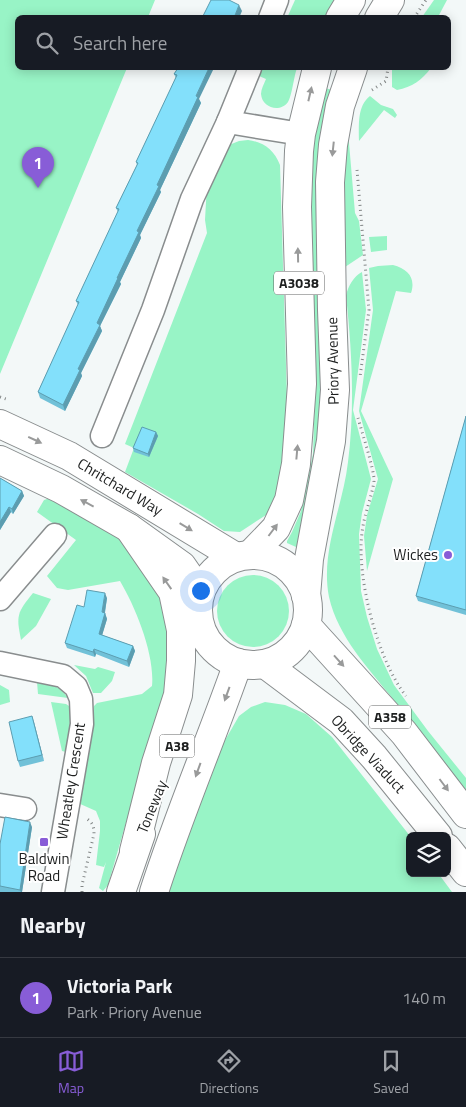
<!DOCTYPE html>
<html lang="en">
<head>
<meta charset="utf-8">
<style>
  :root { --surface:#171b24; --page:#242831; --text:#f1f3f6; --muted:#9ea1a6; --line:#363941; --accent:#885dd7 }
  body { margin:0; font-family:"Titillium Web",sans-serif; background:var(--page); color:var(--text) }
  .controls { position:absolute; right:15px; bottom:15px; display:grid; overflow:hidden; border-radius:8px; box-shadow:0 2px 12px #0003 }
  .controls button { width:45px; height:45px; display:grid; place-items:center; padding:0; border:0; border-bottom:1px solid var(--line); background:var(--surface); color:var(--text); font:25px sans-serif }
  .you { position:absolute; left:200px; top:590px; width:18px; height:18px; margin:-12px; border:4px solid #fff; border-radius:50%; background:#1a73e8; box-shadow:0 0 0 8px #1a73e833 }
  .badge { display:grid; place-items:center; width:32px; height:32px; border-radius:50%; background:var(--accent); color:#fff; font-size:16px; font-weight:700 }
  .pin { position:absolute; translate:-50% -41px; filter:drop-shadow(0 1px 2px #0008) }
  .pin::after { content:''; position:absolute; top:26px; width:18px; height:15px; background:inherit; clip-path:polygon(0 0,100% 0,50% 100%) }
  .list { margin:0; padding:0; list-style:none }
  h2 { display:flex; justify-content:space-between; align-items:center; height:65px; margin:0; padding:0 20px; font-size:21px }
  h2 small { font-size:16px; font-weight:400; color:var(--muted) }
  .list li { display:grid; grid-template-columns:32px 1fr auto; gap:15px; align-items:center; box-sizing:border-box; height:80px; padding:0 20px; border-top:1px solid var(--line) }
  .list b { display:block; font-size:19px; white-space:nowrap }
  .list p { margin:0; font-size:16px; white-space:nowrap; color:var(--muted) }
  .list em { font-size:16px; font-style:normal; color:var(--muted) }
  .icon { flex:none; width:28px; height:28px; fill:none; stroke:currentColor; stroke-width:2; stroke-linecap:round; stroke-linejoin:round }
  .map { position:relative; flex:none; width:466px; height:892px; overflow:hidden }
  .search { position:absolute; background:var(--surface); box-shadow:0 2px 12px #0003; left:15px; right:15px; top:15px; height:55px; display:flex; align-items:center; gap:12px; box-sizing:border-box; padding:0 18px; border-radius:8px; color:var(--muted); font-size:19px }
  .sheet { height:145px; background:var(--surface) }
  nav { display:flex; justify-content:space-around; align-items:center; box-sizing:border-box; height:70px; border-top:1px solid var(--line); background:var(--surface); font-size:14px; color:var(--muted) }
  nav a { display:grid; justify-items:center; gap:2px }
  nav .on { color:var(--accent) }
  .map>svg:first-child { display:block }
  .green { fill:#98f4c6 }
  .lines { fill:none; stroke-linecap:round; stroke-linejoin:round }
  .minor-casing { stroke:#898d8e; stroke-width:25 }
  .major-casing { stroke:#898d8e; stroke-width:30 }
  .path { stroke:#828686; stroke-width:3; stroke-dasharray:1 4; stroke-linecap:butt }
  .minor { stroke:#fff; stroke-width:22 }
  .major { stroke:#fff; stroke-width:28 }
  .wall { fill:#71c1d8 }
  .shaded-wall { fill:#5c9db0 }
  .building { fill:#83e0fb; stroke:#5c9db0 }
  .oneway { fill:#999a9a }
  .poi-dot { fill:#885dd7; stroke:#fff; stroke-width:2 }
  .labels { text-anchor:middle; stroke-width:4; stroke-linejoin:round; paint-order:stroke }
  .shield { fill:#fff; stroke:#616262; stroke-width:1 }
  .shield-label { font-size:14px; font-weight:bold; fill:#1d1f1f }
  .street-label { font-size:15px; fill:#1d1f1f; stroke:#fff }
  .poi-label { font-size:15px; fill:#1d1f1f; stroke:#fff; text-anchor:end }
</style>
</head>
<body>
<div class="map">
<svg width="466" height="892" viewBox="0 0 466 892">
  <rect width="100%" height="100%" fill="#f3f8f8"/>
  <!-- green -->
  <g class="green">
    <path d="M0 0H155L148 17 18 18V68H127L0 374Z"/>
    <path d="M295 0H336L326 17 287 18Z"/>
    <path d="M434 0H447L438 17H422Z"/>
    <path d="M258 68H297C294 76 292 96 288 102 280 113 262 108 261 94 261 89 264 84 266 79L259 76Z"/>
    <path d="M392 68H431C422 80 412 87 397 90L392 87Z"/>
    <path d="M322 87 332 90 322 418 299 545 296 547 287 543V541L292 532 301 511 313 454 316 361 309 254 310 158Z"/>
    <path d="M357 96 348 131 355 213 359 221 363 255 345 267 339 253 347 131Z"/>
    <path d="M370 96 381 105 393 109 397 115 395 118 384 110 359 141C359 125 357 106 370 96Z"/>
    <path d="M248 140C264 142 274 150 280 165L288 432 284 474 275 499 266 515 240 532 224 531 198 514 125 472 134 448 125 444 207 233 205 220 207 184 229 145 239 141Z"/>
    <path d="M387 236V250L371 252 369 237Z"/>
    <path d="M393 265C408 269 416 278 411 293L396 291 361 411 393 479 367 571 364 536 367 515 378 479 359 411 373 310 369 268 378 266Z"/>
    <path d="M362 272 366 310 353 410 371 479 362 513 359 534 361 591 367 617 377 649 394 685 428 731 466 778V792C442 761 417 730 393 699 369 669 338 637 329 597 320 551 343 507 348 462 355 408 352 350 346 296 348 286 354 276 362 272Z"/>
    <path d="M50 498 113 534 131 548 169 612 172 688 155 722 108 885 103 891 99 888 106 862 104 867 96 865 100 831V821L96 811 78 803 94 706 97 703 142 694 152 686C155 655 136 608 120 581L68 590 57 588 47 576 76 540 37 512 44 500Z"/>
    <circle cx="253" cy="611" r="36"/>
    <path d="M33 593 51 599 36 626 21 640C16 615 17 613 33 593Z"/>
    <path d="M74 665 95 669 98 667 115 672 112 681 101 693H93L86 676Z"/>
    <path d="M39 680 61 689 68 698 38 694 37 682Z"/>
    <path d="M0 685 9 690 10 702 0 705Z"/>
    <path d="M51 702 66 704 72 708 70 753 62 751Z"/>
    <path d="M265 702 285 705 306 714 332 737 410 836V873H438L452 892H166L207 777 224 742 239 716 251 707Z"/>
  </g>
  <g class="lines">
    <defs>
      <g id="minor">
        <path d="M270 18 277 0"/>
        <path d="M228 122 301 134"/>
        <path d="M102 436 153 310 192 199 228 122 250 68"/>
        <path d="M0 599 55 535"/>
        <path d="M0 663 63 676 76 687 81 699 82 724 53 892"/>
        <path d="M0 805 25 809"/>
      </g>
      <g id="major">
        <path d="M340 18 351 0"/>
        <path d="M379 18 390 0"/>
        <path d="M0 424 69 456 236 557"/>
        <path d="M0 460 61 489 129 528 182 566 200 592"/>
        <path d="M129 528 173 592 181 630V661L178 695 156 763 134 851"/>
        <path d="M251 554 276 528 289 500 296 464 302 384 297 207 299 151 301 134 317 68"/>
        <circle cx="253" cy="610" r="55"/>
        <path d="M306 596 309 559 331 441 335 390 332 310 330 182 333 145 340 106 353 68"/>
        <path d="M306 625 404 733 466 814"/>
        <path d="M265 664 341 721 374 757 438 836"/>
        <path d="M447 848 466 872"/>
        <path d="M121 892 141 834"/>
        <path d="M154 892C179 814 211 740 238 663"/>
      </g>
    </defs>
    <!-- minor casing -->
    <use href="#minor" class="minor-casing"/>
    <!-- major casing -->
    <use href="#major" class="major-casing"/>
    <!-- path -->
    <g class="path">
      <path d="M414 18 426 0"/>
      <path d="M372 90 386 81 388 68"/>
      <path d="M357 170 369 310 360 377"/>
      <path d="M0 397 9 400"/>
      <path d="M358 418C361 429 375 472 374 481 372 497 364 514 362 533 356 577 378 661 406 696"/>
      <path d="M82 892V885L94 834C94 827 93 823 87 819"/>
    </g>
    <!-- minor -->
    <use href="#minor" class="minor"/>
    <!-- major -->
    <use href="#major" class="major"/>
  </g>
  <!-- wall -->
  <g class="wall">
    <path d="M178 68 199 99 201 103 160 190 161 192 140 235 141 238 120 282 121 284 100 326 102 331 81 373 82 376 65 411 40 398 38 392 78 305 76 301 118 212 116 208 137 165 136 162 176 78 174 74Z"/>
    <path d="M466 416V615L418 601 416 596Z"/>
    <path d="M156 432 158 436 149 457 134 452 133 448Z"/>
    <path d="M0 478 22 491 24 496 13 514 11 512 0 530Z"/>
    <path d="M107 598 105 613 107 619 102 635 133 646 135 651 129 667 96 654 95 657 67 648 65 643 84 607Z"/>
    <path d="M32 716 44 761 20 767 18 761Z"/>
    <path d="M32 827 22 892H0V844Z"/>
  </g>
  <!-- shaded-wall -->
  <g class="shaded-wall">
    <path d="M239 5 242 11 239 18H234Z"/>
    <path d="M209 68H214L199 99 201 103 160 190 161 192 140 235 141 238 120 282 121 284 100 326 102 331 81 373 82 376 65 411 63 405 97 323 196 96Z"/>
    <path d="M156 432 158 436 149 457 148 454Z"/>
    <path d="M22 491 24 496 13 514 12 509Z"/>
    <path d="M9 507 11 512 0 530V522Z"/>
    <path d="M105 593 107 598 104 617 105 613 107 619 101 639 99 634Z"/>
    <path d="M133 646 135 651 129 667 127 661Z"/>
    <path d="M94 649 96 654 95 657 93 652Z"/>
    <path d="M32 716 34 722 44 761 42 755Z"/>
    <path d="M30 822 32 827 22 892H21L20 890Z"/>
  </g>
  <!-- building -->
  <g class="building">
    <path d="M211 0H229L239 5 234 18H202Z"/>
    <path d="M178 68H209L196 96 198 97 157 185 159 186 137 231 139 232 117 278H118L97 323 100 325 78 369 80 370 63 405 38 392 79 302 76 301 119 209 116 208 138 163 136 162 177 75 174 74Z"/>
    <path d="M466 416V610L416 596Z"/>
    <path d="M142 427 156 432 148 454 133 448Z"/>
    <path d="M0 478 22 491 12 509 9 507 0 522Z"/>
    <path d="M87 590 105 593 102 612 105 613 99 634 133 646 127 661 94 649 93 652 65 643 77 605 84 607Z"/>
    <path d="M32 716 42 755 18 761 9 722Z"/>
    <path d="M5 817 30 822 20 890 0 886V844Z"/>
  </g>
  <!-- one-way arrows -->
  <defs><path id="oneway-solid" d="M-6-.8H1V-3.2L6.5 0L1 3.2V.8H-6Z" transform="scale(1.25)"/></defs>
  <g class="oneway">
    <use href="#oneway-solid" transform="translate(310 94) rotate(-77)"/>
    <use href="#oneway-solid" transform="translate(333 149) rotate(96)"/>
    <use href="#oneway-solid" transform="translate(298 255) rotate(-91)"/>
    <use href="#oneway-solid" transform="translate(35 440) rotate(25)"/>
    <use href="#oneway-solid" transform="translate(297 452) rotate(-85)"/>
    <use href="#oneway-solid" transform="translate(87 503) rotate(-152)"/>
    <use href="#oneway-solid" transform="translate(186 527) rotate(31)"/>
    <use href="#oneway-solid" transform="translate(273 530) rotate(-53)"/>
    <use href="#oneway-solid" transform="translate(167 583) rotate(-125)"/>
    <use href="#oneway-solid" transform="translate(339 661) rotate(48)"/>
    <use href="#oneway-solid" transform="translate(227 694) rotate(110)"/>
    <use href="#oneway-solid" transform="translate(198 770) rotate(110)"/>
    <use href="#oneway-solid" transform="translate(444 785) rotate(53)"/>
  </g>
  <!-- markers -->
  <g class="poi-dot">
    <circle cx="448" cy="555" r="5"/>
    <rect x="39" y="837" width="10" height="10" rx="2.5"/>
  </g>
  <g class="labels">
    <!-- shield labels -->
    <g class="shield">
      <rect x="274" y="271.5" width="50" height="23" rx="4"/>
      <rect x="369" y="705.5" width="42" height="23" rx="4"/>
      <rect x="159.5" y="734.5" width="35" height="23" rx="4"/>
    </g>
    <g class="shield-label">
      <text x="299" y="288">A3038</text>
      <text x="390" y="722">A358</text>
      <text x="177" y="751">A38</text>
    </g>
    <!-- street labels -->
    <g class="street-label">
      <text transform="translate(333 361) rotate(-91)" y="5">Priory Avenue</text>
      <text transform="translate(120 487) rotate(31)" y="5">Chritchard Way</text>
      <text transform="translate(368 754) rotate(47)" y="5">Obridge Viaduct</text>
      <text transform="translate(71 781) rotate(-81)" y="5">Wheatley Crescent</text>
      <text transform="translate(152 807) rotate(-68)" y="5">Toneway</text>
    </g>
    <!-- poi labels -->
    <g class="poi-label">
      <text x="438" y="560">Wickes</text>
      <text x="44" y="864" text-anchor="middle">Baldwin<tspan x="44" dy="17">Road</tspan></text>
    </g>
  </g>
</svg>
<div class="controls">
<button><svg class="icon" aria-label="layers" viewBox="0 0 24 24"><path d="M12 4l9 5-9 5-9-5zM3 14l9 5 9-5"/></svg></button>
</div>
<div class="you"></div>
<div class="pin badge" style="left:38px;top:188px">1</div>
<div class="search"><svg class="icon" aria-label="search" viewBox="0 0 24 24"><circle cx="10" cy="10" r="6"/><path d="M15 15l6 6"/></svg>Search here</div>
</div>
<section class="sheet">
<h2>Nearby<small></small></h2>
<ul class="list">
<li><span class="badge">1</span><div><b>Victoria Park</b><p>Park · Priory Avenue</p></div><em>140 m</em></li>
</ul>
</section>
<nav>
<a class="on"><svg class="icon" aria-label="map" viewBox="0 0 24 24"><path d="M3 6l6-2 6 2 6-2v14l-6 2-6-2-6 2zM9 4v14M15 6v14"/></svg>Map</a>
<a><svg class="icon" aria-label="directions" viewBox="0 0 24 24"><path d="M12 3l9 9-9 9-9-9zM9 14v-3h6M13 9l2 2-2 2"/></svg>Directions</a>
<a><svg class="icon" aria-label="saved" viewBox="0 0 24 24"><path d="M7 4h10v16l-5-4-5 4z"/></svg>Saved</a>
</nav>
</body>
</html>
